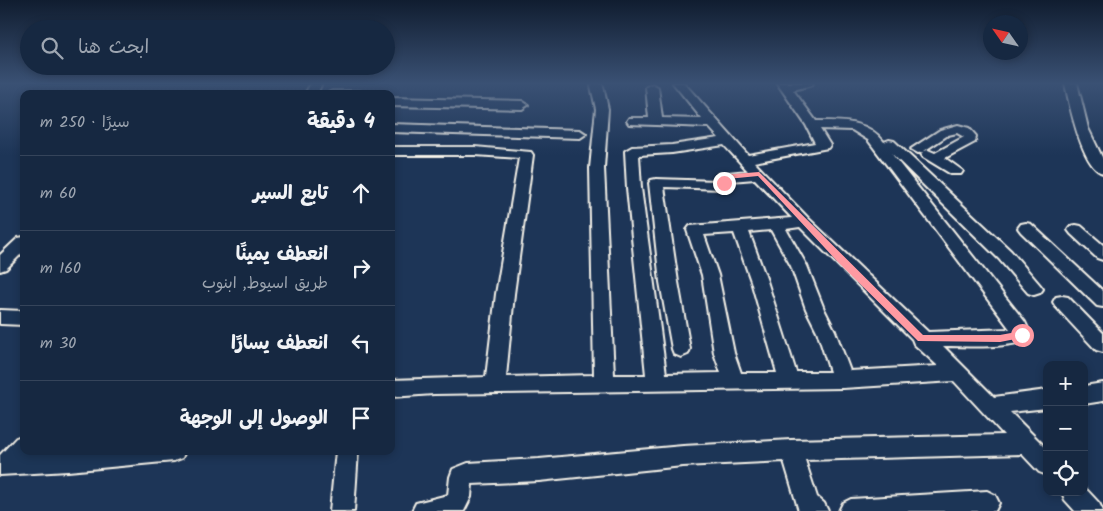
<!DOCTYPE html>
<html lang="ar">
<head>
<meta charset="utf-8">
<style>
  :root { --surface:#162841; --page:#23344c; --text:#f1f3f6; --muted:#9ea6b1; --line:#35445a }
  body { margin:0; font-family:Kalam,"Playpen Sans Arabic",sans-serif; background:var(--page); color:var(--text); direction:rtl }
  .controls { position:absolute; right:15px; bottom:15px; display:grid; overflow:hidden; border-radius:10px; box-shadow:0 2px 8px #0003 }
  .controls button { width:45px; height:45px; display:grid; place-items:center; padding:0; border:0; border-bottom:1px solid var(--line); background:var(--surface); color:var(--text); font:25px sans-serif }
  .compass { position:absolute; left:983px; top:15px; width:45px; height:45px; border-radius:50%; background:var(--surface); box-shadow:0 2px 8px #0003; rotate:304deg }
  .stop { position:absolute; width:15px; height:15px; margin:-11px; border:4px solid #ff9aa2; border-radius:50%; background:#fff }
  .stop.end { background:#ff9aa2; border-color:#fff; box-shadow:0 1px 5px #0008 }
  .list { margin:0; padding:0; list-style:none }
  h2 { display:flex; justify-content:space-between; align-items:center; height:65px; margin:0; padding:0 20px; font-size:21px }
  h2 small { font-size:16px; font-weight:400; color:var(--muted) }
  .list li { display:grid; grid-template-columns:32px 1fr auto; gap:15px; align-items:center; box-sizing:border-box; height:75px; padding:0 20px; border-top:1px solid var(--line) }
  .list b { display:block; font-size:19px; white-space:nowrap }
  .list p { margin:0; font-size:16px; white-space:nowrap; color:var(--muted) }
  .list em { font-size:16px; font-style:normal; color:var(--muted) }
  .icon { flex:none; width:28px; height:28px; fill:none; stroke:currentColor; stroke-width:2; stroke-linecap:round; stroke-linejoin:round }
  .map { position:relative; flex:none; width:1103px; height:511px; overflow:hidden; direction:ltr }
  .search { position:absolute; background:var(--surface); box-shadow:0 2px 8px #0003; left:20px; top:20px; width:375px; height:55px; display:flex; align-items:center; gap:12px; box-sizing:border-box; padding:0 18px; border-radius:28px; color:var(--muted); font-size:19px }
  .panel { position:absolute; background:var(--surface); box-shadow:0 2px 8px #0003; left:20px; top:90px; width:375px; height:365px; border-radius:10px; direction:rtl }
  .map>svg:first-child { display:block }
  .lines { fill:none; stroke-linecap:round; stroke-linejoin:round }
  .minor-casing { stroke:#f4f1e8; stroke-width:4 }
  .minor { fill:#1d3557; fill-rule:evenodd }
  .route { fill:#ff9aa2 }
</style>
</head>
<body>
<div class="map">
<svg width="1103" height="511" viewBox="0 0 1103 511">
  <rect width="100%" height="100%" fill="#1d3557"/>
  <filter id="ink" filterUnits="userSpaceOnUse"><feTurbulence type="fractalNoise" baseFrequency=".02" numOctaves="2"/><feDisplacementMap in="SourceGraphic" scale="10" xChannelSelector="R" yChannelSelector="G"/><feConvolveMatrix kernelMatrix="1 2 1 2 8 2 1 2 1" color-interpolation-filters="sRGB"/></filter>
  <g filter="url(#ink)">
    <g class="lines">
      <defs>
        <g id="minor">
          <path d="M311 83H322L317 94H305Z"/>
          <path d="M594 83 601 84 603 86 608 109 604 168 614 375H646L627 188 625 151 632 147 672 145 719 138 709 127 629 124 627 121 629 118H649L646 87 652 84 658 87 662 118 702 119 673 83H684L748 155 815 143 806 125 777 83H813L812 85 793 90 816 121C841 121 868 120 884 142L889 140 894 141 1011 251 1040 285 1043 289 1040 293 1034 295 1028 293 999 259 891 153 1025 322 1031 335 1029 340C1002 349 971 346 943 346L994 397 1047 390V408L1010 412 1047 449V475L1039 472 1022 454 805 460 817 497 824 503 828 511H799L784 461 683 466 539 481 472 484 471 497 464 511H412L416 503 448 495 450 477 453 469 468 463 539 459 683 446 791 440 1004 435 954 381 843 388 434 394 391 397V380L486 377 496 294 519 158 475 155H391V147H475L531 152 533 155 514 294 506 377 594 375 590 168 596 109 591 86ZM820 129 852 130 868 140 1010 329 928 332 809 219 754 162 828 148 830 145ZM724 145 748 171 718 174 717 181 656 179 651 180 649 183 660 282 672 349 674 354 681 357 688 354 690 349 678 282 664 187 723 189 728 188 731 181 755 179 792 218 690 226 687 230 702 275 714 353 721 373 666 374 641 188 639 155 672 153ZM800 227 912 339 914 344 938 366 850 371 835 331 824 309 807 266 786 229ZM771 230 791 266 806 309 817 331 830 372H796L767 281 749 232ZM734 233 751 281 777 373H741L734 353 718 275 704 235Z"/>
          <path d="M1065 83H1077L1088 128 1103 159V173C1082 168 1069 103 1065 83Z"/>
          <path d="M332 91H360L366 94H326Z"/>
          <path d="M391 98 522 101 528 105 522 109 391 106Z"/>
          <path d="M391 124 580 130 586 134 580 138 391 132Z"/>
          <path d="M958 125 969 128 976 136 975 142 945 158 963 171 961 174H951L923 157 921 154 923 152 918 153 911 149 940 130ZM957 133 964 137 935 153 928 150 924 151 948 135Z"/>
          <path d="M1026 223 1031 224 1103 291V307L1097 306 1021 232 1018 228 1021 224Z"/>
          <path d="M1076 225 1081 226 1103 245V260L1097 258 1071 234 1068 230 1071 226Z"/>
          <path d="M24 237V251L6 269 0 271V255L18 238Z"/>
          <path d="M1062 296 1068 297 1103 333V352L1096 350 1056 307 1053 302 1056 297Z"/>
          <path d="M0 310 24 311V325L0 324Z"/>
          <path d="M1103 383V401L1084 404V386Z"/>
          <path d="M24 435V451H32L31 453 185 451 182 458 174 461 68 471 0 475V455L16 438Z"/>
          <path d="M336 451H358L354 511H330Z"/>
          <path d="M1084 487 1099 503 1103 511H1075L1065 500 1062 492H1084Z"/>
          <path d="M987 491 995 495 999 503 995 511H839L843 503 851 499Z"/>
        </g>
      </defs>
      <!-- minor casing -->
      <use href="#minor" class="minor-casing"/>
      <!-- minor -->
      <use href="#minor" class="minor"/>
    </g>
  </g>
  <!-- sky -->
  <linearGradient id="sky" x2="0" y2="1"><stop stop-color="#101d30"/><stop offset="0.54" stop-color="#3a5174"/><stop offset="1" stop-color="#3a5174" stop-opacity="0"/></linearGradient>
  <rect width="1103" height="155" fill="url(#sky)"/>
  <!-- route -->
  <path class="route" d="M759 172 923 335H1000L1022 331 1026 332V337L1000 342 918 341 837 261 758 176 727 179V184L721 183V175Z"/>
</svg>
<div class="controls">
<button>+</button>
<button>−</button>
<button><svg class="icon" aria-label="locate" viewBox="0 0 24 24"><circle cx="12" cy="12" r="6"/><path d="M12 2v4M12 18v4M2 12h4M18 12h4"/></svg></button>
</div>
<svg class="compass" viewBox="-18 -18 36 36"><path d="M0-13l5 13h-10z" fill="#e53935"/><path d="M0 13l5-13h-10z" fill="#9ea6b1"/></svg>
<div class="stop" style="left:1022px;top:335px"></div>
<div class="stop end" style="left:724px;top:183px"></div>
<div class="search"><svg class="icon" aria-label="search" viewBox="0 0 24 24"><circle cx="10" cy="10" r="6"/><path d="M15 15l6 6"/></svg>ابحث هنا</div>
<section class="panel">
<h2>4 دقيقة<small>سيرًا · 250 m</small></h2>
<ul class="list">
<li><svg class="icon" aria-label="ahead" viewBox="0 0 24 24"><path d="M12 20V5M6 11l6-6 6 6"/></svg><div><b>تابع السير</b></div><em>60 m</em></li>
<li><svg class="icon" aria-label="right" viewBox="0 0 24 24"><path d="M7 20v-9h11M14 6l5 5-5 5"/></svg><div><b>انعطف يمينًا</b><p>طريق اسيوط, ابنوب</p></div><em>160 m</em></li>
<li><svg class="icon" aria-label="left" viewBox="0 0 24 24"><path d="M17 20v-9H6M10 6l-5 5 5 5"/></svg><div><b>انعطف يسارًا</b></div><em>30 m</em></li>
<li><svg class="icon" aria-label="arrive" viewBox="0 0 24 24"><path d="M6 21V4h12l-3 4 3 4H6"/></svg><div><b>الوصول إلى الوجهة</b></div></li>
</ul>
</section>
</div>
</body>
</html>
